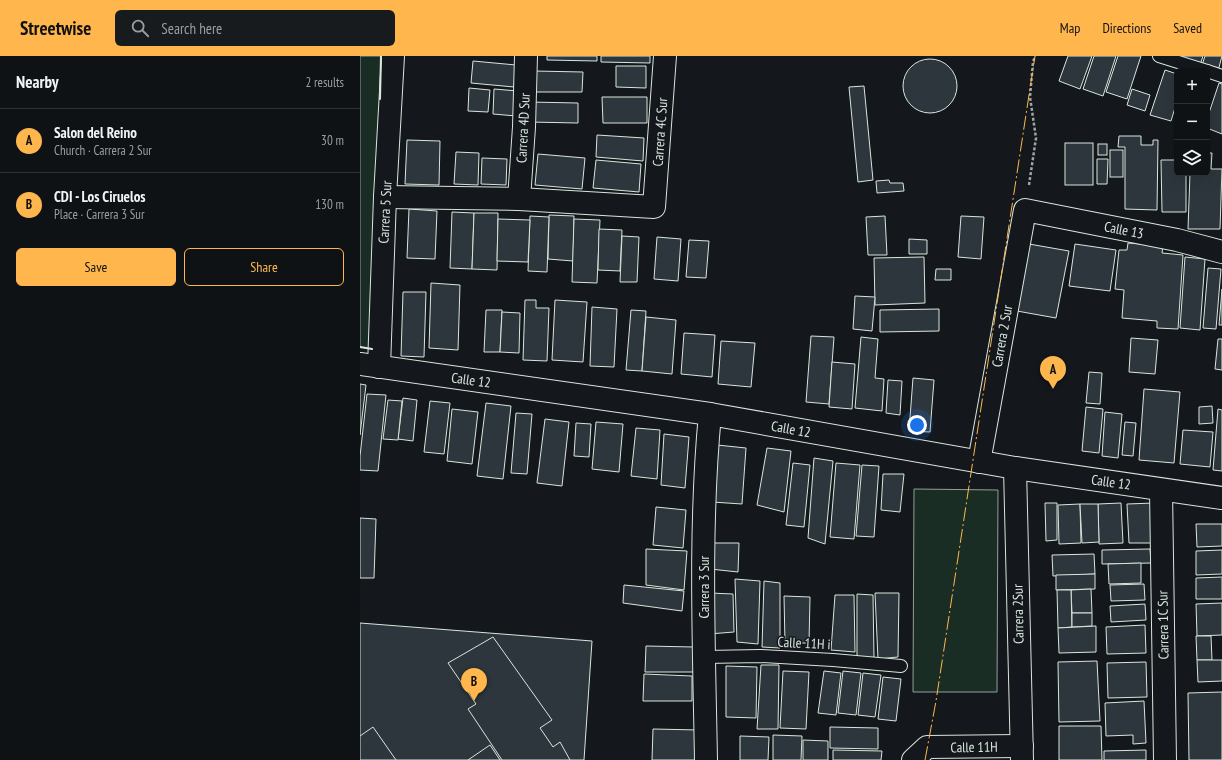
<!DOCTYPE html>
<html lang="en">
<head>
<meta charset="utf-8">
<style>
  :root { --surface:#0f1215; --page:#181b1e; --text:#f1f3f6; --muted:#9b9ea0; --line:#2f3234; --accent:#ffb74d }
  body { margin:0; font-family:"PT Sans Narrow",sans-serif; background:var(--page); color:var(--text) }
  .controls { position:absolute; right:12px; top:12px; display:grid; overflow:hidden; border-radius:6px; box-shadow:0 4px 16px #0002 }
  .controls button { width:36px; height:36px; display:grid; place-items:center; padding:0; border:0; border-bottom:1px solid var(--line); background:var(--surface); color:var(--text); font:20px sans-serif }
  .you { position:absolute; left:557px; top:369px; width:14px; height:14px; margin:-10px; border:3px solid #fff; border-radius:50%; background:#1a73e8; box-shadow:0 0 0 6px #1a73e833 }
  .badge { display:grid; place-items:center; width:26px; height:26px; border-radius:50%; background:var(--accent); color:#111; font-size:13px; font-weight:700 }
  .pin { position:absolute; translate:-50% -33px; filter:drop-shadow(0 1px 2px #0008) }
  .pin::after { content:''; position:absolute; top:21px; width:14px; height:12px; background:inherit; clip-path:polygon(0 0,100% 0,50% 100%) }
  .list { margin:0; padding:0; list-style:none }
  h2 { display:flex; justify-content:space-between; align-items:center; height:52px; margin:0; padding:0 16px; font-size:17px }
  h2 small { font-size:13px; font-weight:400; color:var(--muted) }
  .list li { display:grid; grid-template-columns:26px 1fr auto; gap:12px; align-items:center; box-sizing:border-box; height:64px; padding:0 16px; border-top:1px solid var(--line) }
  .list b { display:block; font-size:15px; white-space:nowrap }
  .list p { margin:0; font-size:13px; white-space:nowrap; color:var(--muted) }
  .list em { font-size:13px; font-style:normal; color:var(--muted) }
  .actions { display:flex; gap:8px; padding:12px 16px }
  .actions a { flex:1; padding:9px 0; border:1px solid var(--accent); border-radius:6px; text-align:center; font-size:14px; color:var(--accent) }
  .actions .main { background:var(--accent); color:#111 }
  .icon { flex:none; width:22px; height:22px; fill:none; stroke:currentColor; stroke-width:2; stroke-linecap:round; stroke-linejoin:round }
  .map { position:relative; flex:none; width:862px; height:704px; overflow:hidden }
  header { display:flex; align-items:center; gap:24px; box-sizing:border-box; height:56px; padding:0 20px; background:var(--accent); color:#111 }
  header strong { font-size:19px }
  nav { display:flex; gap:22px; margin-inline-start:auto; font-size:14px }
  .search { width:280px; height:36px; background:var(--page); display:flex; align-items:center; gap:10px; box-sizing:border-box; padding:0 14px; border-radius:6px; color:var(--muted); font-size:15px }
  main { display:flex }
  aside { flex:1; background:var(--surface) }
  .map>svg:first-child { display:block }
  .green { fill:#1a2d24; stroke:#939e99 }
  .building { fill:#2c363c; stroke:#d8e6dc }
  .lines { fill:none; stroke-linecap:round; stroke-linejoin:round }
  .lane-casing { stroke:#d8e6dc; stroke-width:14 }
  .street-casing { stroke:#d8e6dc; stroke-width:24 }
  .path { stroke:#9da8a2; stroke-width:2.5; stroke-dasharray:3 2; stroke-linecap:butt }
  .lane { stroke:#14181c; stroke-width:12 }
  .street { stroke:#14181c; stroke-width:22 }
  .wall { stroke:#d8e6dc; stroke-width:2 }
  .power { stroke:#ffb74d; stroke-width:1; stroke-dasharray:14 3 2 3; stroke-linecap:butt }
  .labels { text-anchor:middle; stroke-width:3; stroke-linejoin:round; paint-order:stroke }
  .street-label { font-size:14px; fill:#d8e6dc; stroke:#14181c }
</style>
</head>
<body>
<header>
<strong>Streetwise</strong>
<div class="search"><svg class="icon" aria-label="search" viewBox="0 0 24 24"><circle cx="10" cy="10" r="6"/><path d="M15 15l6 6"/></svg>Search here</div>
<nav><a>Map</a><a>Directions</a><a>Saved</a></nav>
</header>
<main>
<aside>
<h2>Nearby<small>2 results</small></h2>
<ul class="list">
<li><span class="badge">A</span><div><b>Salon del Reino</b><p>Church · Carrera 2 Sur</p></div><em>30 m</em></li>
<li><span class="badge">B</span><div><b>CDI - Los Ciruelos</b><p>Place · Carrera 3 Sur</p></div><em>130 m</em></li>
</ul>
<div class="actions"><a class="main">Save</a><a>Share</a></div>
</aside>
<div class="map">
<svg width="862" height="704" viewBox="0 0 862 704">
  <rect width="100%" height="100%" fill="#14181c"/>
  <!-- green -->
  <g class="green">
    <path d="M0 0H21L12 293 0 291Z"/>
    <path d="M554 433 638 434 637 636H553Z"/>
  </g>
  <!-- building -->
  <g class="building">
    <path d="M187 0H237V5L187 4Z"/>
    <path d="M241 0H290V7L241 6Z"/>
    <path d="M708 0H732L720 33 699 25Z"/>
    <path d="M734 0H756L743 40 723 33Z"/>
    <path d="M758 0H781L767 43 746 36Z"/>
    <path d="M813 0H843L840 9Z"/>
    <path d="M845 0H862L858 15 842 9Z"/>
    <circle cx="570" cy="30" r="27"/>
    <path d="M113 5 156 9 154 31 111 27Z"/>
    <path d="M256 10H286V32L256 31Z"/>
    <path d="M805 14 817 18V45L811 65 790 59Z"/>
    <path d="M174 15 223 16 222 36H174Z"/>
    <path d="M859 27 862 28V78L847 72V63Z"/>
    <path d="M504 30 513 124 498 126 489 31Z"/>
    <path d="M109 32 130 34 128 56 108 55Z"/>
    <path d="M134 33 158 35 156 60 133 58Z"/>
    <path d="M772 33 790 39 785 55 767 49Z"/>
    <path d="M242 41H287V67H243Z"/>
    <path d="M169 46 218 47V67L169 66Z"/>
    <path d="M237 79 284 82 283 105 236 101Z"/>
    <path d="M759 80H781V89H793V84H798L797 154 765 153V91H758Z"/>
    <path d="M47 84 80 85 79 129 45 128Z"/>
    <rect x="705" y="87" width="28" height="42"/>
    <rect x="738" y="88" width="9" height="11"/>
    <rect x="750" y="94" width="13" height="27"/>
    <path d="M96 96 119 97 118 129 94 128Z"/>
    <path d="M847 97H852L851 113H862L860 173H828L830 117H847Z"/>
    <path d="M178 98 225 102 222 133 175 129Z"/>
    <path d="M122 102 147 103 146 129 121 128Z"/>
    <path d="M737 103H748L747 128H737Z"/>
    <path d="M236 104 281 108 279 136 233 132Z"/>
    <path d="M801 104H817V117H826V156H802Z"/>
    <path d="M529 124 530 127H543L544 135 517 137 516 125Z"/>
    <path d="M49 153 77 155 75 203 47 202Z"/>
    <path d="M92 156 114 157 112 213 90 212Z"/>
    <path d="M114 157H138L137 214 112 213Z"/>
    <path d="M189 159 214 160 213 205 188 203Z"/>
    <path d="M170 160 189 161 187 216 168 215Z"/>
    <path d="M525 160 527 199H508L506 161Z"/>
    <path d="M601 160 624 161 621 203 598 201Z"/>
    <path d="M138 163 170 164 168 206 137 205Z"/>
    <path d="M214 163 240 164 237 227 212 226Z"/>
    <path d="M239 173 262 174 260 215 238 214Z"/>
    <path d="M262 180 279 181 277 226H260Z"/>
    <path d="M297 181 321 183 318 225 294 223Z"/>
    <path d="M549 183 567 184V198H549Z"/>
    <path d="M329 184 349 185 346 222 326 221Z"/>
    <path d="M768 187 803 190 802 197 823 199 818 273 797 272V265L762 262 764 234 755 233 759 194H767Z"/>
    <path d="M669 188 709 195 696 262 657 255Z"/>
    <path d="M715 188 756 194 750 235 709 230Z"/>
    <path d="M564 201 565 247 515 249 514 202Z"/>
    <path d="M825 201 845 203 840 274 820 272Z"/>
    <path d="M848 212 861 213 856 273 843 272Z"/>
    <path d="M576 213H591V224H575Z"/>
    <path d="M71 227 100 229 98 294 69 292Z"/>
    <path d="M862 233V269H859Z"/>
    <path d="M43 236H66L64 301 41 300Z"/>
    <path d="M495 240 515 241 512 275 493 273Z"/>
    <path d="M165 244H176V252H189L187 305 163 304Z"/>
    <path d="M195 244 227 246 223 306 192 304Z"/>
    <path d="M232 251 257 253 254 311 230 310Z"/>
    <path d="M579 253V275L520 276V254Z"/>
    <path d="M126 254H142L140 296H124Z"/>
    <path d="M271 254 286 255 282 315 266 314Z"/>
    <path d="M142 256 160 257 159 297 140 296Z"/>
    <path d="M286 261 316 264 312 318 282 315Z"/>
    <path d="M324 277 355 279 352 321 321 318Z"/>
    <path d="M451 280 474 281 469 348 446 346Z"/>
    <path d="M501 281 518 283 515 322 524 323 522 355 495 352Z"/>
    <path d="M771 282 798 284 795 318 769 316Z"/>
    <path d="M858 283H862V314L855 313Z"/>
    <path d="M361 285 395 287 391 331 358 328Z"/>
    <path d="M472 306 495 308 492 353 469 351Z"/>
    <path d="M729 316 742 317 740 348 726 347Z"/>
    <path d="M553 322 574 324 570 376 549 375Z"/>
    <path d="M528 324 542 325 540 359 526 357Z"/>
    <path d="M0 328 6 329 0 379Z"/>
    <path d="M784 333 820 336 814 407 779 404Z"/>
    <path d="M7 338 26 339 18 415 0 414V400Z"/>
    <path d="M43 342 57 344 53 385 38 383Z"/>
    <path d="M28 344 42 345 38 384 23 383Z"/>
    <path d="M70 345 90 347 84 398 64 396Z"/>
    <path d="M126 347 151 350 143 423 117 420Z"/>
    <path d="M852 350 853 367 839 368V351Z"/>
    <path d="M726 351 743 353 739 397 722 395Z"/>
    <path d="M92 353 118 356 112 408 87 405Z"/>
    <path d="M858 353 862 354V415L853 414Z"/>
    <path d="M745 356 762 358 758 402 742 400Z"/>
    <path d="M156 357 172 358 167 418 151 417Z"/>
    <path d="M185 363 209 366 202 430 177 427Z"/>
    <path d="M236 366 263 368 259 416 232 413Z"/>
    <path d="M765 366 776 367 773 400 762 399Z"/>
    <path d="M216 367 231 368 229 401 214 400Z"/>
    <path d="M276 372 300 374 297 423 271 420Z"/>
    <path d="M823 374 853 376 850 411 820 408Z"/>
    <path d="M304 378 329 381 325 432 301 429Z"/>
    <path d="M357 389 386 392 382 448 352 446Z"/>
    <path d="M407 392 431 395 424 456 397 449Z"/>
    <path d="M454 402 473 405 465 488 448 482Z"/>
    <path d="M433 407 450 409 444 471 426 469Z"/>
    <path d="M476 407 500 409 494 483 470 481Z"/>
    <path d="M502 409 519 410 514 481 496 480Z"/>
    <path d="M523 418H544L540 456 521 454Z"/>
    <path d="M685 447H697V484L686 485Z"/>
    <path d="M761 447 763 487 739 488 738 448Z"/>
    <path d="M794 447 795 487H769L767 448Z"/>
    <path d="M720 448 721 487 699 488 698 449Z"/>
    <path d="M720 448H738L739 486 722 487Z"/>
    <path d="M296 451 326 454 323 492 293 489Z"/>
    <path d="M0 462 16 463 14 522H0Z"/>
    <path d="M836 468H862V490L837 491Z"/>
    <path d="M351 487H379L378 516 350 513Z"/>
    <path d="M286 493 327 495 324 534 286 529Z"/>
    <path d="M790 493 791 507 742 508V494Z"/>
    <path d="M862 494V518L836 519V495Z"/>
    <path d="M734 498 735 518 693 520 692 499Z"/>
    <path d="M781 507V527L749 528 748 508Z"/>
    <path d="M735 518V533L696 534V519Z"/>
    <path d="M862 521V543H836V522Z"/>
    <path d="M375 523 400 525 398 588 377 586Z"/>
    <path d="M404 525 420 527V592L402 591Z"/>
    <path d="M784 528 785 544 751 545 750 529Z"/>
    <path d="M264 529 324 535 322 555 263 547Z"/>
    <path d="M731 533 732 557H712L711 534Z"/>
    <path d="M697 534H711L712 571 698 572Z"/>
    <path d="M350 537 373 538 374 576 349 578Z"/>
    <path d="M515 537H539L538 601 518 603Z"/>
    <path d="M497 538 513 539 514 602 497 601Z"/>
    <path d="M475 539H494L495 596 471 594Z"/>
    <path d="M424 540 450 541 449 587H425Z"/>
    <path d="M862 547V579L837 580 836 548Z"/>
    <path d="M785 548 786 564 751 566 750 550Z"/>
    <path d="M712 557H732V570L712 571Z"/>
    <path d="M0 567 232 585 224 704H0Z"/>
    <path d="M785 569 786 597 747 598 746 571Z"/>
    <path d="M736 570V596L699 597 698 572Z"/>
    <path d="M836 580H851L852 604H837Z"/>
    <path d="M133 581 192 664 180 672 193 691 200 686 210 704H142L108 653 116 648 88 607Z"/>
    <path d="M286 590 334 591V616H285Z"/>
    <path d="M837 604H862V625L838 626Z"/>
    <path d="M737 605 740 665 699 666 698 606Z"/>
    <path d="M786 606 787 641 748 642 747 607Z"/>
    <path d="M401 609H419L418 673H397Z"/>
    <path d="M366 610 397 611 396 662 366 661Z"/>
    <path d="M423 615 449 616 446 673 420 672Z"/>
    <path d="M464 615 481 617 476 659 458 657Z"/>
    <path d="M483 615 501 617 496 659 478 657Z"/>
    <path d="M503 617 521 619 515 661 498 659Z"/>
    <path d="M284 618 332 620V645H283Z"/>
    <path d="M523 621 541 623 536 665 518 663Z"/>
    <path d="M862 636V704H829L828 637Z"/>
    <path d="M784 645 786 687 773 688V679L746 680 745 647Z"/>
    <path d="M699 670H741L742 704H699Z"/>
    <path d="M13 671 36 704H0V680Z"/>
    <path d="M470 671 518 672V693L470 692Z"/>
    <path d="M293 673 339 674 338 704H292Z"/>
    <path d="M413 679 442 680 441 704H413Z"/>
    <path d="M380 680 409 681 408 704H380Z"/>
    <path d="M443 684 468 685V704H443Z"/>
    <path d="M130 689 140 704H108Z"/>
    <path d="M473 694 522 695 521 704H473Z"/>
    <path d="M786 694V704H744V695Z"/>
  </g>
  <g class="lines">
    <defs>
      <g id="lane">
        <path d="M799 0 847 15"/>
        <path d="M847 15 862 20"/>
        <path d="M345 601 401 600 473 604 541 610"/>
      </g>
      <g id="street">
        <path d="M25 141 159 143 294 151 305 0"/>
        <path d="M159 143 164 71 166 0"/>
        <path d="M0 308 350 358 655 412 862 442"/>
        <path d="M19 311 25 141 33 0"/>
        <path d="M619 406 665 154 817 184 862 196"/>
        <path d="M655 412 662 704"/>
        <path d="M801 434 805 704"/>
        <path d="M346 704C344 589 339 473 350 358"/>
        <path d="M553 704 567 691 662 690"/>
      </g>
    </defs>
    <!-- lane casing -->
    <use href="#lane" class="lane-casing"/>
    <!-- street casing -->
    <use href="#street" class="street-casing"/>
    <!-- path -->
    <path class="path" d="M669 129 676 82 670 41 673 6 675 0"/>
    <!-- lane -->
    <use href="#lane" class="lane"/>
    <!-- street -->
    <use href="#street" class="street"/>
    <!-- wall -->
    <g class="wall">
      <path d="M20 43 21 0"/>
      <path d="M0 291 12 293"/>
    </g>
    <!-- power -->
    <path class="power" d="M565 704 576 645 675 0"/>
  </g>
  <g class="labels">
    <!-- street labels -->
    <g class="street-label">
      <text transform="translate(163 72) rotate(-87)" y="5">Carrera 4D Sur</text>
      <text transform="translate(300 76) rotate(-86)" y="5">Carrera 4C Sur</text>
      <text transform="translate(25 156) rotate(-87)" y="5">Carrera 5 Sur</text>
      <text transform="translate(764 174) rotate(11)" y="5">Calle 13</text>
      <text transform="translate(642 280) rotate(-80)" y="5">Carrera 2 Sur</text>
      <text transform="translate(111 324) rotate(8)" y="5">Calle 12</text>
      <text transform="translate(431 373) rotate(10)" y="5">Calle 12</text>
      <text transform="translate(751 426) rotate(8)" y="5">Calle 12</text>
      <text transform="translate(344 531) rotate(-90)" y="5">Carrera 3 Sur</text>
      <text transform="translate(658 558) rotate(-91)" y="5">Carrera 2Sur</text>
      <text transform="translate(803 569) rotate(-91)" y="5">Carrera 1C Sur</text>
      <text transform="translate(444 587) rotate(3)" y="5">Calle 11H i</text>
      <text transform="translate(614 691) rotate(-1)" y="5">Calle 11H</text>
    </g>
  </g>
</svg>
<div class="controls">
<button>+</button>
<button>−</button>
<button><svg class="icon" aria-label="layers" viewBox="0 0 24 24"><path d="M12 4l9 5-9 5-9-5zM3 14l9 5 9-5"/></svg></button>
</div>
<div class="you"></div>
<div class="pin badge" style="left:693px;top:333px">A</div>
<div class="pin badge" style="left:114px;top:645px">B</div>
</div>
</main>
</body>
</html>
